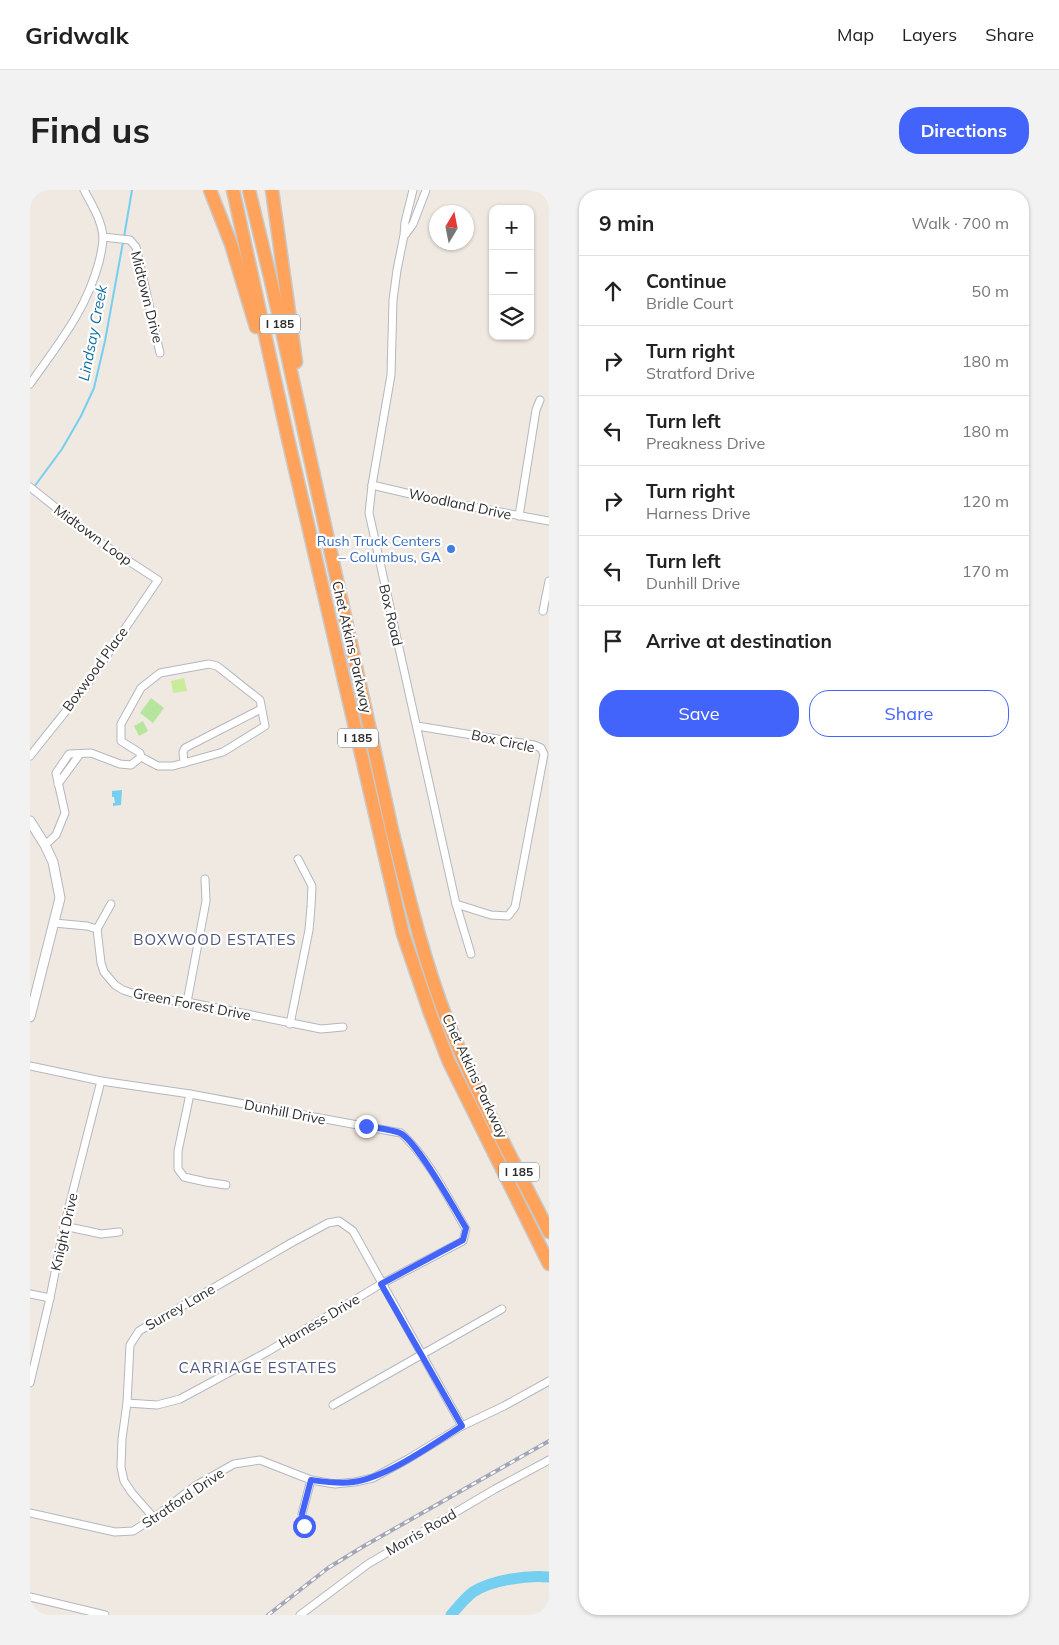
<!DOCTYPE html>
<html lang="en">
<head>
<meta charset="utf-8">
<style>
  :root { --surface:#fff; --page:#f2f2f2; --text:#222; --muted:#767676; --line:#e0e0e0; --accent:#4264fb }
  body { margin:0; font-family:Mulish,sans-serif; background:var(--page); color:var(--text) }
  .controls { position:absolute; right:15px; top:15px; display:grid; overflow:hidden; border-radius:10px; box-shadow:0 1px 4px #0004 }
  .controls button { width:45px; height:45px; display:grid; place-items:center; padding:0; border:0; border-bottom:1px solid var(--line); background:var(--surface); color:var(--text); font:25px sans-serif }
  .compass { position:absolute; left:399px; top:15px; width:45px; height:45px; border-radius:50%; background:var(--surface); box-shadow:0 1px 4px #0004; rotate:10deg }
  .stop { position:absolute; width:15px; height:15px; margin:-11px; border:4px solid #4264fb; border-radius:50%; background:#fff }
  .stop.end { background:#4264fb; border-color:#fff; box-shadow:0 1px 5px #0008 }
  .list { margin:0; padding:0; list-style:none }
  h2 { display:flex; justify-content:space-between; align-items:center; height:65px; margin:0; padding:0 20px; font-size:21px }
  h2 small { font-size:16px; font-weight:400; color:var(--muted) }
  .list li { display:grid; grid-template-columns:32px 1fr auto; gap:15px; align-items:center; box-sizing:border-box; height:70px; padding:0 20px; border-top:1px solid var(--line) }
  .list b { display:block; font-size:19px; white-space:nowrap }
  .list p { margin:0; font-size:16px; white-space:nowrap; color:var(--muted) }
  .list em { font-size:16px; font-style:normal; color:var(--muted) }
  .actions { display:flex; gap:10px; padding:15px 20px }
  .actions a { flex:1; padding:11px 0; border:1px solid var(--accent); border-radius:20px; text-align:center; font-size:18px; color:var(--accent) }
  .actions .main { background:var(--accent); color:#fff }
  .icon { flex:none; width:28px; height:28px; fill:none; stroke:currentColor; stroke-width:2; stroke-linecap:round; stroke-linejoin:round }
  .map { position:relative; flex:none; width:519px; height:1425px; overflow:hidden; border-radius:20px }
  header { display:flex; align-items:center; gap:30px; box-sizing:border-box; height:70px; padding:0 25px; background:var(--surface); border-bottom:1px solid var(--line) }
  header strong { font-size:24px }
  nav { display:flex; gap:28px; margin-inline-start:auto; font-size:18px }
  .intro { display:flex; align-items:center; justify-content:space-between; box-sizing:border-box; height:120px; padding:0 30px }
  h1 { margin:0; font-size:35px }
  .button { padding:12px 22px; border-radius:20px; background:var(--accent); color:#fff; font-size:18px; font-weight:700 }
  main { display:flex; gap:30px; padding:0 30px }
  aside { flex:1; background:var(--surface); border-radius:20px; box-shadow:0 1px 4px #0004 }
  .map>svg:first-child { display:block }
  .green { fill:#b6e59e }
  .pitch { fill:#c9ec9a }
  .water { fill:#75cff0 }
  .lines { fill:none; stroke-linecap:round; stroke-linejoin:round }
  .stream { stroke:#75cff0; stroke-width:2 }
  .river { stroke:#75cff0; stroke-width:11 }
  .minor-casing { stroke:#b4b7c1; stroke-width:9 }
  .tertiary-casing { stroke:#b4b7c1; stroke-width:11 }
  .motorway-casing { stroke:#c9c9c9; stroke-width:15 }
  .minor { stroke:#fff; stroke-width:7 }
  .tertiary { stroke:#fff; stroke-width:9 }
  .motorway { stroke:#ffa35c; stroke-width:12 }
  .rail-casing { stroke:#a3a6b8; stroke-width:4 }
  .rail { stroke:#fff; stroke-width:2; stroke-dasharray:5.5; stroke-linecap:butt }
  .route { stroke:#4264fb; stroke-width:6 }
  .shop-dot { fill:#3f7fe0; stroke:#fff; stroke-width:2 }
  .labels { text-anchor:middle; stroke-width:4.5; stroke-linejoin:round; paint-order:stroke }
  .shield { fill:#fff; stroke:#6d6d6d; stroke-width:1 }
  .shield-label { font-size:12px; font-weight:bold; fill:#2e2e2e }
  .street-label { font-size:14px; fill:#2e2e2e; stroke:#fff }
  .shop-label { font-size:14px; fill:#366cbe; stroke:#fff; text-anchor:end }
  .water-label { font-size:15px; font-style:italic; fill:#0d6fa3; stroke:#fff }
  .neighbourhood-label { font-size:15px; letter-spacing:1px; fill:#4d5680; stroke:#fff }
</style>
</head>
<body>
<header>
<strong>Gridwalk</strong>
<nav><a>Map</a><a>Layers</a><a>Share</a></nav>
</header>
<div class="intro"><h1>Find us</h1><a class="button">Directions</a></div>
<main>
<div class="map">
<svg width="519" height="1425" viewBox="0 0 519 1425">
  <rect width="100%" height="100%" fill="#efe9e1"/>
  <!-- green -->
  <g class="green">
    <path d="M121 508 134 518 123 533 110 523Z"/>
    <path d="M113 531 118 541 109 546 104 536Z"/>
  </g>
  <!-- pitch -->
  <path class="pitch" d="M154 488 157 501 143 503 141 491Z"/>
  <!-- water -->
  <path class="water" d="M92 600 91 615 83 616V613H85L84 607H82V601Z"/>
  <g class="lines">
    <!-- stream -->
    <g class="stream">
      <path d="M94 47 102 0"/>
      <path d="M4 297 32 259 51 226 64 198 75 151 93 52"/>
    </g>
    <!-- river -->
    <path class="river" d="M421 1425C427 1418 435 1408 443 1402 462 1390 497 1385 519 1387"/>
    <defs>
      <g id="minor">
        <path d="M383 0 375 32 374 45 367 80 363 110 361 185 342 295 339 323 426 714 461 725 478 726 485 717 514 564 511 558 504 555 387 536"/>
        <path d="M375 45 383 34 396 0"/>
        <path d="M73 47 100 50 106 57 130 163"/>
        <path d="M0 194C28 154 56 121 69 72 71 64 73 54 73 46 71 29 62 15 54 0"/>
        <path d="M342 295 410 311 519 331"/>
        <path d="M0 297 65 349 128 390 56 496 0 566"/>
        <path d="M489 326 506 220 510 210"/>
        <path d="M513 421 519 391"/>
        <path d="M179 474 187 476 230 510 235 536 193 562 143 576H128L111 567 110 563 91 551V534L111 498 130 483Z"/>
        <path d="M154 573 153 562 155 558 231 519"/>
        <path d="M28 594 50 564"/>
        <path d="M15 655 26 645 35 623 26 583 39 564 61 563 90 574 101 575 111 567"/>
        <path d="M426 714 441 764"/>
        <path d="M24 733 57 736 67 739"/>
        <path d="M67 739 71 773 74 782 85 795 93 800 117 808 157 812 291 839 313 837"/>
        <path d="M67 739 81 714"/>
        <path d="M157 812 176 711 175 689"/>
        <path d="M260 834 279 740 281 717 282 696 268 669"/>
        <path d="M0 876 71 891 160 904 371 943C399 969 417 1006 436 1039L433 1051 351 1094 237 1162 150 1209 127 1215 97 1213"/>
        <path d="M160 904 148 961V979L154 987 176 992 196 995"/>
        <path d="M34 1036 71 1044 89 1042"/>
        <path d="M0 1104 20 1108"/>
        <path d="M0 1193 20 1108 34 1036 71 891"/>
        <path d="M303 1215 472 1119"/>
        <path d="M0 1323 85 1342 103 1341 124 1328 165 1296 204 1274 230 1270 281 1290 305 1294 325 1292 343 1288 378 1269 432 1236 474 1216 519 1191"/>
        <path d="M124 1328 102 1303 94 1291 91 1277 92 1249 97 1213 100 1155 109 1141 261 1053 298 1033 309 1031 323 1041 432 1236"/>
        <path d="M274 1336 272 1324 281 1290"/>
        <path d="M0 1407 75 1425"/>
        <path d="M270 1425 338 1374 465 1299 519 1270"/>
      </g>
      <path id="tertiary" d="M0 631 15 655 23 672 30 708 0 827"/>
      <g id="motorway">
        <path d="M180 0 201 54 226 137"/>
        <path d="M203 0 258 249 373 744 400 823 419 872 519 1074"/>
        <path d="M219 0 241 91 362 640C378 704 393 768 417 830 446 903 484 972 519 1042"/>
        <path d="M242 0 266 172"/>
      </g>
    </defs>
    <!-- minor casing -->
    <use href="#minor" class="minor-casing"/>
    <!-- tertiary casing -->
    <use href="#tertiary" class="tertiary-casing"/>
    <!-- motorway casing -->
    <use href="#motorway" class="motorway-casing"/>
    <!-- minor -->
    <use href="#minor" class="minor"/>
    <!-- tertiary -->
    <use href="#tertiary" class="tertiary"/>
    <!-- motorway -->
    <use href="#motorway" class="motorway"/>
    <defs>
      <path id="rail" d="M238 1425 298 1378 334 1356 519 1251"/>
    </defs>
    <!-- rail casing -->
    <use href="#rail" class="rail-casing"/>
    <!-- rail -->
    <use href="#rail" class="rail"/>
  </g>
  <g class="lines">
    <!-- route -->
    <path class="route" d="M274 1336 272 1324 281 1290C296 1292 309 1294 323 1292 356 1288 403 1254 432 1236L351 1094 433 1050 436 1038C425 1020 387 951 370 943 360 939 346 938 336 936"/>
  </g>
  <!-- markers -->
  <circle class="shop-dot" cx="421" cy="359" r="5"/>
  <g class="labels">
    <!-- shield labels -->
    <g class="shield">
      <rect x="230" y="124.5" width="40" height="19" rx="4"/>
      <rect x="308" y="538.5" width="40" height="19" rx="4"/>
      <rect x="469" y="972.5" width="40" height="19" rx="4"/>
    </g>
    <g class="shield-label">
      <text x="250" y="138">I 185</text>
      <text x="328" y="552">I 185</text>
      <text x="489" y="986">I 185</text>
    </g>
    <!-- street labels -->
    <g class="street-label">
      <text transform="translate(117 107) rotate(76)" y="5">Midtown Drive</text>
      <text transform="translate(430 314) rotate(12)" y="5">Woodland Drive</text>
      <text transform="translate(63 345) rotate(36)" y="5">Midtown Loop</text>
      <text transform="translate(361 425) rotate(77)" y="5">Box Road</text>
      <text transform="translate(322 457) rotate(77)" y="5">Chet Atkins Parkway</text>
      <text transform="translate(65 479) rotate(-54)" y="5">Boxwood Place</text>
      <text transform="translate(473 551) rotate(12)" y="5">Box Circle</text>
      <text transform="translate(162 814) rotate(11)" y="5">Green Forest Drive</text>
      <text transform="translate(445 886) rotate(65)" y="5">Chet Atkins Parkway</text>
      <text transform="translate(255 922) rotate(11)" y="5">Dunhill Drive</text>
      <text transform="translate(34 1042) rotate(-77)" y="5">Knight Drive</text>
      <text transform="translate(150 1117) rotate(-30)" y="5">Surrey Lane</text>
      <text transform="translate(289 1131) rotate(-31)" y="5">Harness Drive</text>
      <text transform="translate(153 1308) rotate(-34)" y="5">Stratford Drive</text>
      <text transform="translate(391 1342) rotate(-30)" y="5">Morris Road</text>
    </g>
    <!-- shop labels -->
    <g class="shop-label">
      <text x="411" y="356">Rush Truck Centers<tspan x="411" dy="16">– Columbus, GA</tspan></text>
    </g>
    <!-- water labels -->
    <g class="water-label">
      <text transform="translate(63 143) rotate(-79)" y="5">Lindsay Creek</text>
    </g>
    <!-- neighbourhood labels -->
    <g class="neighbourhood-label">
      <text x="185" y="755">BOXWOOD ESTATES</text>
      <text x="228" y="1183">CARRIAGE ESTATES</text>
    </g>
  </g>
</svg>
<div class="controls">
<button>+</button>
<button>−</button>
<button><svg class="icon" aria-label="layers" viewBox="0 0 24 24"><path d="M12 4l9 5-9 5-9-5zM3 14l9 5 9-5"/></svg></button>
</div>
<svg class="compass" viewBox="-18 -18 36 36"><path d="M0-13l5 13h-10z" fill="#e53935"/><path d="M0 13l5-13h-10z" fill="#767676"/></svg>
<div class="stop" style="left:274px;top:1336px"></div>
<div class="stop end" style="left:336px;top:936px"></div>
</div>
<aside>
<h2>9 min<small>Walk · 700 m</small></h2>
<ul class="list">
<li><svg class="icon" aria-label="ahead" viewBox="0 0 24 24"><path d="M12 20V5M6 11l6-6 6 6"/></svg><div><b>Continue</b><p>Bridle Court</p></div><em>50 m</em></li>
<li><svg class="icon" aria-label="right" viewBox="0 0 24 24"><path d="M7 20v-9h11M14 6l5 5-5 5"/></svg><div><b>Turn right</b><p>Stratford Drive</p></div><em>180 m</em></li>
<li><svg class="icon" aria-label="left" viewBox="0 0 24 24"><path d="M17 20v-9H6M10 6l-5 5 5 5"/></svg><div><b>Turn left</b><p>Preakness Drive</p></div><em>180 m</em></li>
<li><svg class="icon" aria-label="right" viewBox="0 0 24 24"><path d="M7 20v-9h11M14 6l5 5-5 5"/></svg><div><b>Turn right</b><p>Harness Drive</p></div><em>120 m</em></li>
<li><svg class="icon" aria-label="left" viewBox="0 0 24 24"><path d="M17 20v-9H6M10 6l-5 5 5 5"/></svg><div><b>Turn left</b><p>Dunhill Drive</p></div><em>170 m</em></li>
<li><svg class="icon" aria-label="arrive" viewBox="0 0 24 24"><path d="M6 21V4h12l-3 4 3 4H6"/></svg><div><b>Arrive at destination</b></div></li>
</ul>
<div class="actions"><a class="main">Save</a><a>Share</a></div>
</aside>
</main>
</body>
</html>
